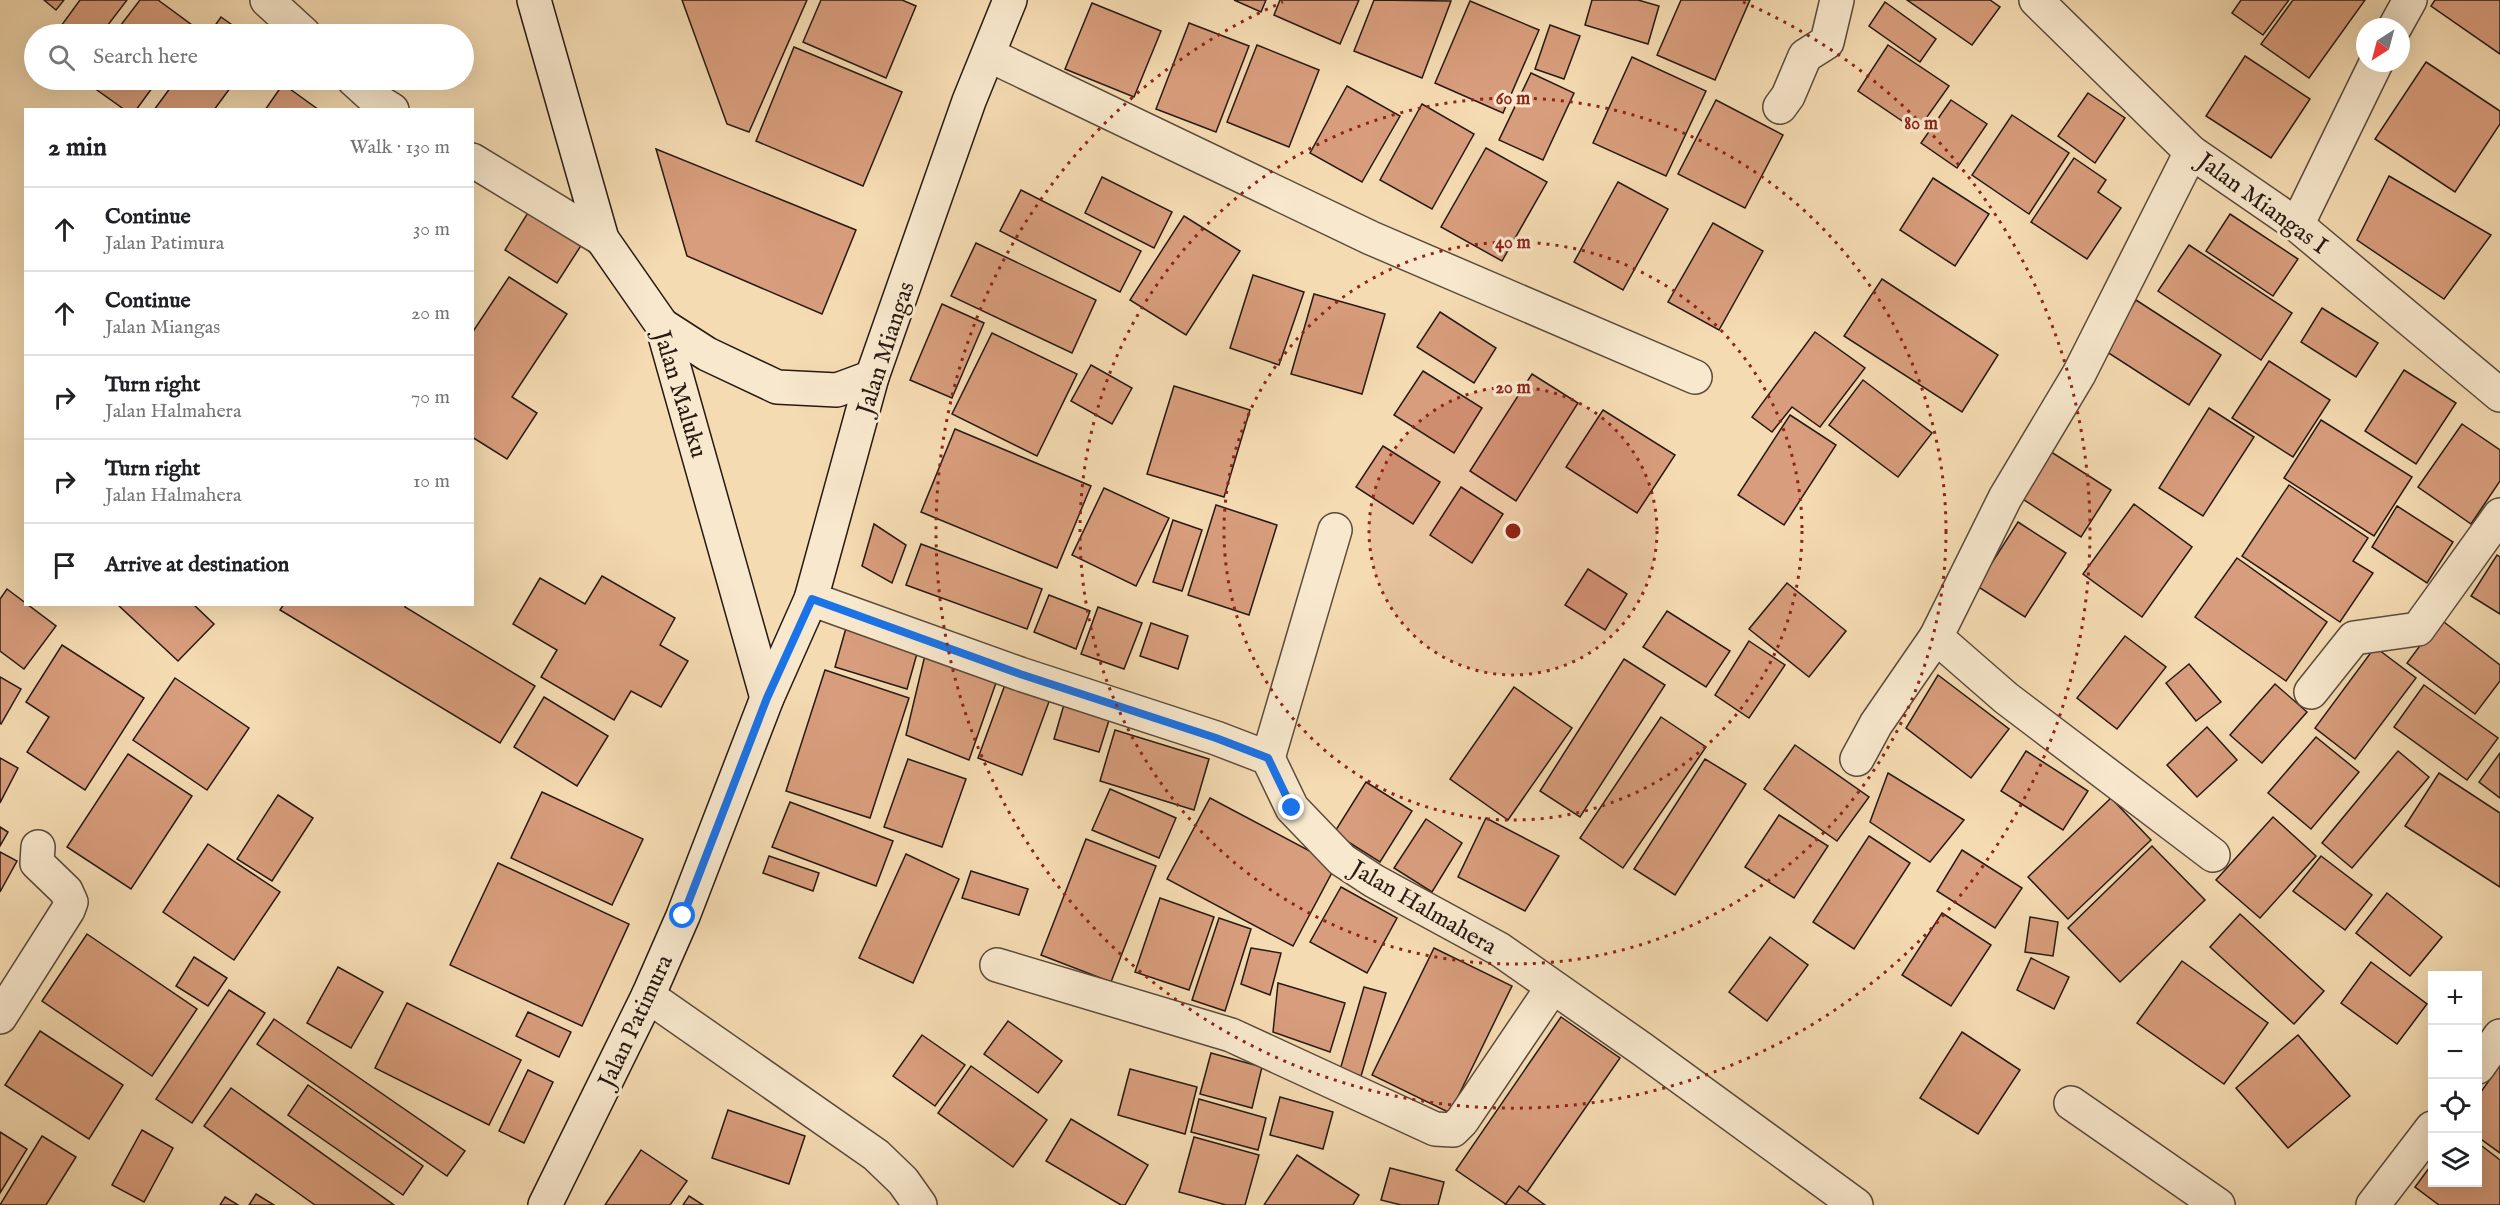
<!DOCTYPE html>
<html lang="en">
<head>
<meta charset="utf-8">
<style>
  :root { --surface:#fff; --page:#f6f6f6; --text:#202124; --muted:#757577; --line:#e0e0e0 }
  body { margin:0; font-family:"IM FELL English",serif; background:var(--page); color:var(--text) }
  .controls { position:absolute; right:18px; bottom:18px; display:grid; overflow:hidden; border-radius:0px; box-shadow:0 6px 24px #0002 }
  .controls button { width:54px; height:54px; display:grid; place-items:center; padding:0; border:0; border-bottom:2px solid var(--line); background:var(--surface); color:var(--text); font:30px sans-serif }
  .compass { position:absolute; left:2356px; top:18px; width:54px; height:54px; border-radius:50%; background:var(--surface); box-shadow:0 6px 24px #0002; rotate:216deg }
  .stop { position:absolute; width:18px; height:18px; margin:-14px; border:4px solid #1a73e8; border-radius:50%; background:#fff }
  .stop.end { background:#1a73e8; border-color:#fff; box-shadow:0 2px 6px #0008 }
  .list { margin:0; padding:0; list-style:none }
  h2 { display:flex; justify-content:space-between; align-items:center; height:78px; margin:0; padding:0 24px; font-size:26px }
  h2 small { font-size:20px; font-weight:400; color:var(--muted) }
  .list li { display:grid; grid-template-columns:39px 1fr auto; gap:18px; align-items:center; box-sizing:border-box; height:84px; padding:0 24px; border-top:2px solid var(--line) }
  .list b { display:block; font-size:22px; white-space:nowrap }
  .list p { margin:0; font-size:20px; white-space:nowrap; color:var(--muted) }
  .list em { font-size:20px; font-style:normal; color:var(--muted) }
  .icon { flex:none; width:33px; height:33px; fill:none; stroke:currentColor; stroke-width:2; stroke-linecap:round; stroke-linejoin:round }
  .map { position:relative; flex:none; width:2500px; height:1205px; overflow:hidden }
  .search { position:absolute; background:var(--surface); box-shadow:0 6px 24px #0002; left:24px; top:24px; width:450px; height:66px; display:flex; align-items:center; gap:15px; box-sizing:border-box; padding:0 21px; border-radius:33px; color:var(--muted); font-size:22px }
  .panel { position:absolute; background:var(--surface); box-shadow:0 6px 24px #0002; left:24px; top:108px; width:450px; height:498px; border-radius:0px }
  .map>svg:first-child { display:block }
  .building { fill:#d89d7c; stroke:#271a13; stroke-width:1.5 }
  .lines { fill:none; stroke-linecap:round; stroke-linejoin:round }
  .street-casing { stroke:#5a4a3b; stroke-width:36 }
  .secondary-casing { stroke:#271a13; stroke-width:36 }
  .street { stroke:#f8e8cd; stroke-width:33 }
  .secondary { stroke:#f8e8cd; stroke-width:33 }
  .route { stroke:#1a73e8; stroke-width:8 }
  .ring { fill:none; stroke:#8f2418; stroke-width:3; stroke-dasharray:3 6 }
  .labels { text-anchor:middle; stroke-width:6; stroke-linejoin:round; paint-order:stroke }
  .street-label { font-size:24px; fill:#271a13; stroke:#f8e8cd }
  .centre { fill:#8f2418; stroke:#f8e8cd; stroke-width:3 }
  .ring-label { font-size:18px; text-anchor:middle; font-weight:bold; fill:#8f2418; stroke:#f8e8cd; stroke-width:6; stroke-linejoin:round; paint-order:stroke }
</style>
</head>
<body>
<div class="map">
<svg width="2500" height="1205" viewBox="0 0 2500 1205">
  <rect width="100%" height="100%" fill="#f5dbb2"/>
  <filter id="stains"><feTurbulence type="fractalNoise" baseFrequency=".00333" numOctaves="4"/><feColorMatrix values="0 0 0 0 .2 0 0 0 0 .09 0 0 0 0 .02 0 0 0 .5 -.17"/></filter>
  <radialGradient id="worn" r=".72"><stop offset=".6" stop-color="#630" stop-opacity="0"/><stop offset="1" stop-color="#630" stop-opacity=".3"/></radialGradient>
  <!-- building -->
  <g class="building">
    <path d="M44 0H64L56 10Z"/>
    <path d="M80 0H127L101 34H72L61 26Z"/>
    <path d="M140 0H158L196 28 191 34H114Z"/>
    <path d="M682 0H807L749 132 727 124Z"/>
    <path d="M821 0H902L916 6 886 78 803 42Z"/>
    <path d="M1234 0H1266L1261 12Z"/>
    <path d="M1280 0H1359L1340 44 1274 15Z"/>
    <path d="M1374 0 1451 1 1422 78 1354 51Z"/>
    <path d="M1592 0H1638L1659 6 1648 44 1585 25Z"/>
    <path d="M1681 0H1750L1715 80 1657 55Z"/>
    <path d="M1907 0H1990L2000 7 1972 45Z"/>
    <path d="M2241 0H2289L2263 35 2232 13Z"/>
    <path d="M2293 0H2365L2309 78 2261 44Z"/>
    <path d="M2435 0H2500V54L2431 6Z"/>
    <path d="M1470 1 1539 30 1503 113 1435 83Z"/>
    <path d="M1885 2 1936 39 1920 62 1869 26Z"/>
    <path d="M1092 3 1161 31 1134 97 1065 69Z"/>
    <path d="M221 17 245 34H209Z"/>
    <path d="M1189 23 1249 46 1216 132 1156 109Z"/>
    <path d="M1550 25 1580 36 1564 79 1535 69Z"/>
    <path d="M1257 45 1319 70 1289 147 1227 122Z"/>
    <path d="M1888 45 1949 86 1917 131 1858 91Z"/>
    <path d="M794 47 902 92 863 186 756 141Z"/>
    <path d="M2245 56 2310 99 2271 158 2206 116Z"/>
    <path d="M1632 57 1706 91 1666 176 1593 143Z"/>
    <path d="M2426 62 2500 111V124L2455 192 2375 139Z"/>
    <path d="M1531 73 1574 93 1543 160 1499 140Z"/>
    <path d="M83 80H158L136 110H125Z"/>
    <path d="M176 80H236L214 110H154Z"/>
    <path d="M283 84 319 110H265Z"/>
    <path d="M1347 86 1400 116 1362 182 1310 153Z"/>
    <path d="M2088 93 2125 118 2095 163 2058 136Z"/>
    <path d="M1716 100 1783 135 1745 208 1678 174Z"/>
    <path d="M1951 100 1987 124 1957 168 1921 143Z"/>
    <path d="M1422 104 1474 134 1432 209 1380 180Z"/>
    <path d="M2012 115 2069 153 2029 214 1972 175Z"/>
    <path d="M1486 148 1547 182 1502 261 1441 227Z"/>
    <path d="M656 149 856 230 822 314 687 256Z"/>
    <path d="M2074 158 2106 180 2098 192 2121 208 2087 259 2031 222Z"/>
    <path d="M2389 176 2491 235 2444 299 2357 240Z"/>
    <path d="M1102 177 1172 212 1154 248 1085 213Z"/>
    <path d="M1933 178 1989 214 1955 266 1900 230Z"/>
    <path d="M1618 182 1668 209 1623 290 1574 262Z"/>
    <path d="M1021 190 1141 251 1120 292 1000 231Z"/>
    <path d="M529 211 582 244 557 283 505 250Z"/>
    <path d="M2230 214 2298 259 2273 296 2206 251Z"/>
    <path d="M1184 216 1240 251 1186 335 1130 300Z"/>
    <path d="M1713 223 1763 251 1719 330 1668 302Z"/>
    <path d="M976 243 1096 300 1072 353 951 296Z"/>
    <path d="M2189 245 2292 313 2261 360 2158 291Z"/>
    <path d="M1253 275 1304 292 1279 365 1230 348Z"/>
    <path d="M509 277 567 314 512 397 537 413 507 459 472 437V333Z"/>
    <path d="M1882 279 1998 355 1962 412 1844 336Z"/>
    <path d="M1314 294 1385 314 1362 394 1291 374Z"/>
    <path d="M2136 300 2221 355 2189 405 2104 350Z"/>
    <path d="M942 304 984 323 952 398 910 380Z"/>
    <path d="M2322 308 2378 343 2356 377 2301 342Z"/>
    <path d="M1440 312 1496 348 1474 383 1417 347Z"/>
    <path d="M1815 332 1865 368 1820 427 1792 407 1772 432 1752 417Z"/>
    <path d="M992 333 1077 374 1037 456 952 414Z"/>
    <path d="M2269 361 2330 400 2293 457 2232 418Z"/>
    <path d="M1091 365 1132 388 1112 424 1071 401Z"/>
    <path d="M2404 370 2456 403 2416 464 2365 431Z"/>
    <path d="M1423 371 1482 408 1454 453 1394 415Z"/>
    <path d="M1532 374 1578 403 1516 501 1470 471Z"/>
    <path d="M1863 380 1932 433 1898 477 1829 425Z"/>
    <path d="M1174 386 1250 410 1224 497 1147 474Z"/>
    <path d="M2209 408 2254 437 2203 516 2159 488Z"/>
    <path d="M1603 410 1675 455 1637 513 1566 467Z"/>
    <path d="M1790 415 1836 445 1784 525 1738 495Z"/>
    <path d="M2321 420 2412 477 2374 536 2284 478Z"/>
    <path d="M2462 424 2500 450V481L2471 524 2418 487Z"/>
    <path d="M955 429 1091 486 1057 568 921 512Z"/>
    <path d="M1383 446 1440 482 1413 524 1356 487Z"/>
    <path d="M2048 450 2111 490 2081 537 2018 496Z"/>
    <path d="M2289 485 2368 538 2353 561 2373 573 2340 622 2242 556Z"/>
    <path d="M1461 487 1503 514 1472 563 1430 535Z"/>
    <path d="M1104 488 1169 518 1136 586 1072 555Z"/>
    <path d="M2134 504 2192 547 2142 617 2083 574Z"/>
    <path d="M1216 505 1277 525 1249 615 1188 595Z"/>
    <path d="M2397 506 2453 542 2427 583 2372 547Z"/>
    <path d="M1173 520 1202 530 1182 591 1153 582Z"/>
    <path d="M2018 522 2066 553 2025 617 1977 586Z"/>
    <path d="M874 524 906 545 892 583 862 566Z"/>
    <path d="M921 544 1042 589 1027 629 906 585Z"/>
    <path d="M2497 555 2500 557V614L2471 596Z"/>
    <path d="M2237 558 2327 622 2286 681 2195 617Z"/>
    <path d="M1588 569 1627 594 1605 630 1565 605Z"/>
    <path d="M602 576 675 618 660 645 688 661 661 707 631 691 614 720 541 677 557 650 513 624 540 578 585 604Z"/>
    <path d="M1787 583 1846 631 1809 677 1749 629Z"/>
    <path d="M7 589 56 626 24 669 0 651V599Z"/>
    <path d="M1049 595 1090 611 1076 649 1034 632Z"/>
    <path d="M117 604H193L214 624 178 661Z"/>
    <path d="M284 604H406L405 607 535 686 500 743 280 610Z"/>
    <path d="M1098 607 1142 623 1124 669 1081 654Z"/>
    <path d="M1667 611 1730 651 1706 687 1643 647Z"/>
    <path d="M2440 619 2500 665V681L2475 714 2407 663Z"/>
    <path d="M1151 623 1188 636 1178 669 1140 656Z"/>
    <path d="M846 628 918 650 907 689 835 667Z"/>
    <path d="M2125 636 2166 667 2117 729 2077 698Z"/>
    <path d="M1749 641 1785 665 1749 718 1715 695Z"/>
    <path d="M62 645 144 698 85 790 27 752 49 717 26 702Z"/>
    <path d="M2375 647 2416 678 2355 759 2315 728Z"/>
    <path d="M925 655 997 680 969 760 906 735Z"/>
    <path d="M1624 659 1665 685 1580 817 1540 791Z"/>
    <path d="M2189 664 2221 702 2196 721 2166 683Z"/>
    <path d="M825 670 909 698 870 818 786 791Z"/>
    <path d="M1938 675 2009 729 1971 778 1906 728Z"/>
    <path d="M0 677 21 689 1 724 0 723Z"/>
    <path d="M175 678 249 728 207 790 133 740Z"/>
    <path d="M1006 682 1050 699 1022 775 978 758Z"/>
    <path d="M2275 684 2307 712 2262 763 2230 735Z"/>
    <path d="M2424 685 2498 738 2467 780 2394 727Z"/>
    <path d="M1514 687 1572 728 1508 820 1450 779Z"/>
    <path d="M544 697 608 736 577 786 514 747Z"/>
    <path d="M1065 701 1111 714 1099 752 1054 739Z"/>
    <path d="M1661 717 1706 747 1623 868 1580 838Z"/>
    <path d="M2207 727 2237 760 2197 797 2167 765Z"/>
    <path d="M1115 730 1209 759 1194 810 1100 781Z"/>
    <path d="M2316 737 2359 772 2311 829 2268 793Z"/>
    <path d="M1795 745 1869 797 1837 841 1764 789Z"/>
    <path d="M2026 751 2088 791 2063 830 2001 791Z"/>
    <path d="M2398 751 2429 777 2352 868 2322 843Z"/>
    <path d="M2500 753V798L2479 782Z"/>
    <path d="M128 754 192 796 131 889 67 847Z"/>
    <path d="M0 758 18 768 0 803Z"/>
    <path d="M908 759 966 779 942 847 884 827Z"/>
    <path d="M1705 759 1746 784 1675 895 1634 869Z"/>
    <path d="M1888 773 1964 820 1930 862 1870 822Z"/>
    <path d="M2439 773 2500 813V887L2405 826Z"/>
    <path d="M1366 782 1412 811 1380 862 1334 833Z"/>
    <path d="M1110 789 1176 818 1159 858 1092 830Z"/>
    <path d="M542 792 643 839 612 905 511 858Z"/>
    <path d="M278 795 313 818 272 881 237 859Z"/>
    <path d="M1210 798 1336 865 1293 946 1167 879Z"/>
    <path d="M2111 798 2151 840 2068 919 2028 877Z"/>
    <path d="M790 802 893 841 876 886 772 847Z"/>
    <path d="M1779 815 1828 846 1794 898 1745 867Z"/>
    <path d="M2273 817 2316 856 2260 918 2216 880Z"/>
    <path d="M1486 818 1559 856 1525 911 1458 877Z"/>
    <path d="M1426 819 1462 843 1432 892 1394 868Z"/>
    <path d="M0 827 8 832 0 846Z"/>
    <path d="M1869 836 1910 863 1854 949 1813 922Z"/>
    <path d="M1086 839 1156 866 1111 982 1041 955Z"/>
    <path d="M208 844 280 892 234 960 163 912Z"/>
    <path d="M2152 846 2205 900 2120 982 2068 928Z"/>
    <path d="M1962 850 2022 888 1995 928 1937 891Z"/>
    <path d="M0 852 17 861 0 892Z"/>
    <path d="M906 854 959 879 913 983 859 958Z"/>
    <path d="M769 856 819 873 813 891 763 873Z"/>
    <path d="M2321 856 2372 895 2345 930 2293 891Z"/>
    <path d="M498 863 629 924 582 1026 450 965Z"/>
    <path d="M971 871 1028 889 1019 915 962 898Z"/>
    <path d="M1341 887 1397 918 1367 973 1310 942Z"/>
    <path d="M2387 893 2442 937 2410 976 2356 933Z"/>
    <path d="M1160 898 1214 917 1189 990 1135 972Z"/>
    <path d="M1942 913 1991 945 1951 1006 1902 975Z"/>
    <path d="M2240 914 2324 991 2294 1024 2210 947Z"/>
    <path d="M2030 917 2058 922 2053 956 2025 952Z"/>
    <path d="M1219 918 1251 929 1225 1011 1192 1000Z"/>
    <path d="M87 934 197 1009 152 1076 42 1001Z"/>
    <path d="M1770 937 1808 965 1767 1021 1729 992Z"/>
    <path d="M1251 948 1281 953 1270 995 1241 984Z"/>
    <path d="M1434 948 1512 986 1450 1113 1372 1075Z"/>
    <path d="M194 957 227 978 208 1006 176 986Z"/>
    <path d="M2031 958 2069 977 2054 1009 2017 990Z"/>
    <path d="M2182 961 2268 1023 2224 1084 2137 1023Z"/>
    <path d="M2371 962 2427 1004 2397 1044 2341 1003Z"/>
    <path d="M338 967 383 992 351 1048 307 1023Z"/>
    <path d="M1278 983 1345 1003 1330 1052 1273 1032Z"/>
    <path d="M1364 987 1386 993 1361 1076 1340 1070Z"/>
    <path d="M229 990 265 1013 192 1123 156 1099Z"/>
    <path d="M407 1003 521 1060 489 1125 375 1068Z"/>
    <path d="M528 1012 571 1032 559 1057 516 1036Z"/>
    <path d="M1561 1017 1620 1058 1518 1205H1507L1456 1170Z"/>
    <path d="M274 1019 465 1151 447 1176 257 1044Z"/>
    <path d="M1008 1021 1062 1061 1038 1093 984 1054Z"/>
    <path d="M40 1031 123 1085 89 1139 5 1085Z"/>
    <path d="M1962 1032 2020 1070 1978 1134 1920 1098Z"/>
    <path d="M922 1035 965 1065 935 1106 893 1076Z"/>
    <path d="M2298 1035 2350 1096 2288 1148 2236 1088Z"/>
    <path d="M1211 1053 1262 1067 1252 1108 1200 1094Z"/>
    <path d="M2500 1065V1153L2478 1137V1096Z"/>
    <path d="M971 1066 1047 1120 1013 1167 938 1113Z"/>
    <path d="M1130 1069 1197 1087 1185 1134 1118 1115Z"/>
    <path d="M528 1070 553 1082 524 1143 499 1131Z"/>
    <path d="M308 1085 423 1166 403 1195 288 1115Z"/>
    <path d="M231 1088 394 1205H315L204 1126Z"/>
    <path d="M1280 1097 1333 1112 1323 1149 1270 1135Z"/>
    <path d="M1199 1099 1266 1118 1258 1150 1191 1132Z"/>
    <path d="M728 1110 805 1136 789 1184 712 1158Z"/>
    <path d="M1071 1119 1148 1165 1125 1205H1121L1046 1161Z"/>
    <path d="M142 1130 173 1148 144 1202 112 1185Z"/>
    <path d="M0 1132 27 1149 0 1193Z"/>
    <path d="M42 1136 76 1157 46 1205H0Z"/>
    <path d="M1194 1137 1259 1155 1245 1205H1226L1179 1192Z"/>
    <path d="M2478 1143 2500 1160V1205H2439L2415 1187 2432 1164V1182H2478Z"/>
    <path d="M641 1150 687 1181 670 1205H605Z"/>
    <path d="M1297 1155 1359 1195 1353 1205H1264Z"/>
    <path d="M1390 1168 1444 1182 1438 1205H1401L1381 1200Z"/>
    <path d="M1519 1186 1545 1205H1505Z"/>
    <path d="M256 1194 274 1205H249Z"/>
    <path d="M689 1196 703 1205H683Z"/>
    <path d="M225 1197 238 1205H220Z"/>
  </g>
  <g class="lines">
    <defs>
      <g id="street">
        <path d="M267 0 304 34"/>
        <path d="M2036 0 2191 152 2297 225 2500 395"/>
        <path d="M2395 27 2410 0"/>
        <path d="M989 55 1371 238 1695 377"/>
        <path d="M354 80 376 100 392 110"/>
        <path d="M1780 107 1788 96 1805 56 1827 42 1837 0"/>
        <path d="M2191 152 2079 374 2005 498 1936 637 2006 698 2213 855"/>
        <path d="M472 160 602 239"/>
        <path d="M2297 225 2376 63"/>
        <path d="M811 599 1020 674 1216 738 1268 758 1292 808 1342 860 1374 881 1499 949 1642 1049 1856 1205"/>
        <path d="M2311 692 2354 638 2418 629 2500 515"/>
        <path d="M1268 758 1335 530"/>
        <path d="M1857 759 1876 724 1936 637"/>
        <path d="M997 965 1231 1035 1435 1129 1453 1130 1462 1121 1552 988"/>
        <path d="M648 996 876 1155 903 1181 920 1205"/>
        <path d="M0 1017 68 910 71 902 66 891 37 863 38 847"/>
        <path d="M2478 1067 2500 1036"/>
        <path d="M2071 1103 2218 1205"/>
        <path d="M2373 1205 2432 1128"/>
      </g>
      <g id="secondary">
        <path d="M534 0 602 239 662 325 767 698"/>
        <path d="M662 325 707 354 777 387 837 390 872 377"/>
        <path d="M545 1205 648 996 683 916 767 698 811 599 872 377 969 101 1010 0"/>
      </g>
    </defs>
    <!-- street casing -->
    <use href="#street" class="street-casing"/>
    <!-- secondary casing -->
    <use href="#secondary" class="secondary-casing"/>
    <!-- street -->
    <use href="#street" class="street"/>
    <!-- secondary -->
    <use href="#secondary" class="secondary"/>
  </g>
  <g class="lines">
    <!-- route -->
    <path class="route" d="M683 916 767 698 812 599 1020 674 1216 738 1268 758 1292 808"/>
  </g>
  <!-- distance rings -->
  <circle cx="1513" cy="531" r="144" fill="#8f2418" fill-opacity=".12"/>
  <g class="ring">
    <circle cx="1513" cy="531" r="144"/>
    <circle cx="1513" cy="531" r="289"/>
    <circle cx="1513" cy="531" r="433"/>
    <path d="M1743 2A577 577 0 1 1 1283 2"/>
  </g>
  <g class="labels">
    <!-- street labels -->
    <g class="street-label">
      <text transform="translate(2263 203) rotate(36)" y="8">Jalan Miangas I</text>
      <text transform="translate(885 348) rotate(-72)" y="8">Jalan Miangas</text>
      <text transform="translate(681 394) rotate(73)" y="8">Jalan Maluku</text>
      <text transform="translate(1424 907) rotate(30)" y="8">Jalan Halmahera</text>
      <text transform="translate(635 1021) rotate(-65)" y="8">Jalan Patimura</text>
    </g>
  </g>
  <circle cx="1513" cy="531" r="9" class="centre"/>
  <g class="ring-label">
    <text x="1513" y="104">60 m</text>
    <text x="1921" y="129">80 m</text>
    <text x="1513" y="248">40 m</text>
    <text x="1513" y="393">20 m</text>
  </g>
  <rect width="100%" height="100%" filter="url(#stains)"/>
  <rect width="100%" height="100%" fill="url(#worn)"/>
</svg>
<div class="controls">
<button>+</button>
<button>−</button>
<button><svg class="icon" aria-label="locate" viewBox="0 0 24 24"><circle cx="12" cy="12" r="6"/><path d="M12 2v4M12 18v4M2 12h4M18 12h4"/></svg></button>
<button><svg class="icon" aria-label="layers" viewBox="0 0 24 24"><path d="M12 4l9 5-9 5-9-5zM3 14l9 5 9-5"/></svg></button>
</div>
<svg class="compass" viewBox="-18 -18 36 36"><path d="M0-13l5 13h-10z" fill="#e53935"/><path d="M0 13l5-13h-10z" fill="#757577"/></svg>
<div class="stop" style="left:683px;top:916px"></div>
<div class="stop end" style="left:1292px;top:808px"></div>
<div class="search"><svg class="icon" aria-label="search" viewBox="0 0 24 24"><circle cx="10" cy="10" r="6"/><path d="M15 15l6 6"/></svg>Search here</div>
<section class="panel">
<h2>2 min<small>Walk · 130 m</small></h2>
<ul class="list">
<li><svg class="icon" aria-label="ahead" viewBox="0 0 24 24"><path d="M12 20V5M6 11l6-6 6 6"/></svg><div><b>Continue</b><p>Jalan Patimura</p></div><em>30 m</em></li>
<li><svg class="icon" aria-label="ahead" viewBox="0 0 24 24"><path d="M12 20V5M6 11l6-6 6 6"/></svg><div><b>Continue</b><p>Jalan Miangas</p></div><em>20 m</em></li>
<li><svg class="icon" aria-label="right" viewBox="0 0 24 24"><path d="M7 20v-9h11M14 6l5 5-5 5"/></svg><div><b>Turn right</b><p>Jalan Halmahera</p></div><em>70 m</em></li>
<li><svg class="icon" aria-label="right" viewBox="0 0 24 24"><path d="M7 20v-9h11M14 6l5 5-5 5"/></svg><div><b>Turn right</b><p>Jalan Halmahera</p></div><em>10 m</em></li>
<li><svg class="icon" aria-label="arrive" viewBox="0 0 24 24"><path d="M6 21V4h12l-3 4 3 4H6"/></svg><div><b>Arrive at destination</b></div></li>
</ul>
</section>
</div>
</body>
</html>
